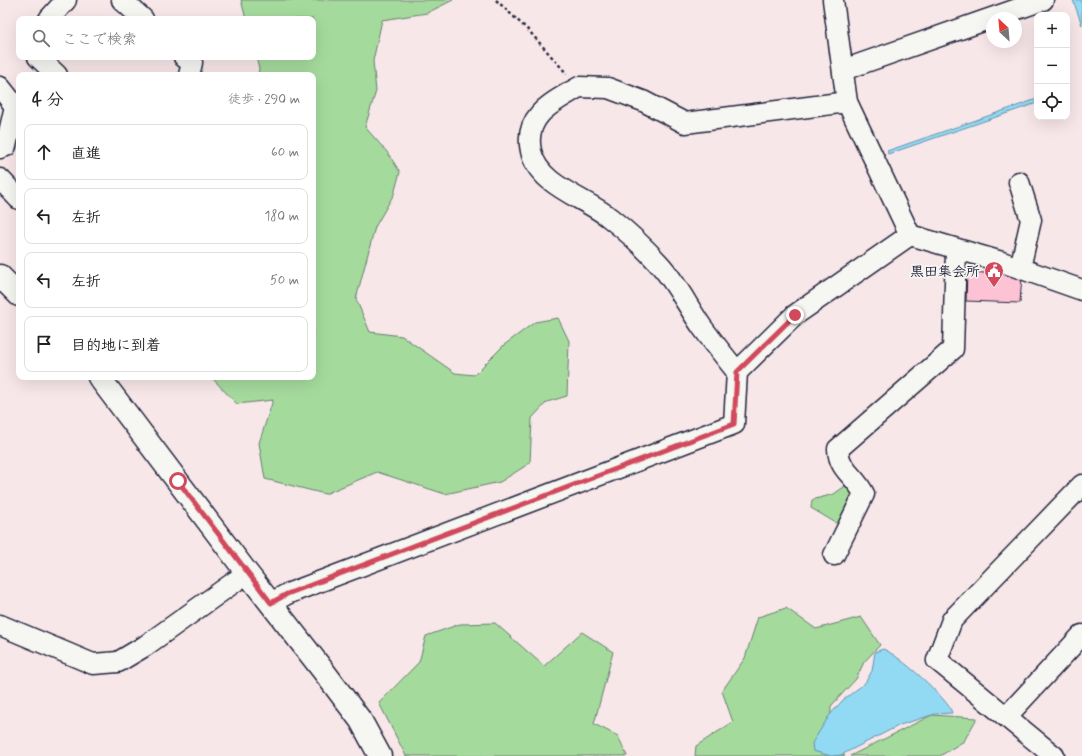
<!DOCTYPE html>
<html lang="ja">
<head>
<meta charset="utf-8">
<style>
  :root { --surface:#fff; --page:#f2f2f2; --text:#222; --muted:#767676; --line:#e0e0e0 }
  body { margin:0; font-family:Mynerve,"Klee One",sans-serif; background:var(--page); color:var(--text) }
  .controls { position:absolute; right:12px; top:12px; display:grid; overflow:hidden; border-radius:8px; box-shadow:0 4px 16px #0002 }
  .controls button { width:36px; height:36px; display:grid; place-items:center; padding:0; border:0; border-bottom:1px solid var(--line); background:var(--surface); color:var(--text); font:20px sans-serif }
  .compass { position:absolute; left:986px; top:12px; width:36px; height:36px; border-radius:50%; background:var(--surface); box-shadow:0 4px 16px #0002; rotate:334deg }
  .stop { position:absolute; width:12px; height:12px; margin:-9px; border:3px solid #d1495b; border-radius:50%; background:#fff }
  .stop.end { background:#d1495b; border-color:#fff; box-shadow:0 1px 4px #0008 }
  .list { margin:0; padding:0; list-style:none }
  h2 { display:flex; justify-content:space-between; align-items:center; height:52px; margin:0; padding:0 16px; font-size:17px }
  h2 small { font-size:13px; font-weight:400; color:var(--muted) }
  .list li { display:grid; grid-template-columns:26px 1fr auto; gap:12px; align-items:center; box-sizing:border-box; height:56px; margin:0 8px 8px; padding:0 8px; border:1px solid var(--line); border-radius:8px }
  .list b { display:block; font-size:15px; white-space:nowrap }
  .list em { font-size:13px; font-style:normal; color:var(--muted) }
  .icon { flex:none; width:22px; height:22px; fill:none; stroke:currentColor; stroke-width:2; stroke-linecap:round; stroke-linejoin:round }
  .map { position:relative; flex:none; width:1082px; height:756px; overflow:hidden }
  .search { position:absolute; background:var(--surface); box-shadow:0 4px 16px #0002; left:16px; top:16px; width:300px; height:44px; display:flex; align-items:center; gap:10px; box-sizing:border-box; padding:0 14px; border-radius:8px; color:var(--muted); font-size:15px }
  .panel { position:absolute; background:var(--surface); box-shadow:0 4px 16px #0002; left:16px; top:72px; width:300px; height:308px; border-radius:8px }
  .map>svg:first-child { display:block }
  .green { fill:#a5da9d; stroke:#647e6c }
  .water { fill:#92daf4; stroke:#6590aa }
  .building { fill:#fdc3d5; stroke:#22223b }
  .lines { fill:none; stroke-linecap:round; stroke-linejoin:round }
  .minor-casing { stroke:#22223b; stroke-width:23 }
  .tertiary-casing { stroke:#22223b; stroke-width:25 }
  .path { stroke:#22223b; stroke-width:2.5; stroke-dasharray:3 3; stroke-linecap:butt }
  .minor { stroke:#f6f6f2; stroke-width:20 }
  .tertiary { stroke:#f6f6f2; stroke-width:22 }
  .route { stroke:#d1495b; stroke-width:5 }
  .labels { text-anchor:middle; stroke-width:3.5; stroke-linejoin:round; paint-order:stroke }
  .poi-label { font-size:14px; font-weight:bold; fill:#22223b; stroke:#f6f6f2; text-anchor:end }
</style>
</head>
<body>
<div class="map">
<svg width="1082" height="756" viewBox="0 0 1082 756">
  <rect width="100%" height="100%" fill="#f8e7e9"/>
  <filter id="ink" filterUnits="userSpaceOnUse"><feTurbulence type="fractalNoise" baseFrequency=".025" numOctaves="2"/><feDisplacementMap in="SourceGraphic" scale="8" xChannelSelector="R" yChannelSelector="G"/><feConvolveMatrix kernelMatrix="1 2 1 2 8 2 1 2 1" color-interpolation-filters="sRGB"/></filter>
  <g filter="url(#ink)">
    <!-- green -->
    <g class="green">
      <path d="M241 0H453L427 13 382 20 373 61 376 91 365 127 387 152 400 172 394 194 375 227 356 299 370 332 402 336 455 373 474 375 504 345 535 322 558 318 569 341 567 396 547 402 532 418 530 463 500 482 445 494 377 472 325 494 265 479 259 443 273 400 237 404 211 377H313V75H258L259 69 256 57H313V19H246Z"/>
      <path d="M848 484C860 501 850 510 841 526L811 508 812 500 834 494Z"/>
      <path d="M786 608 816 629 861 617 880 645 864 662 856 679 831 706 830 740 845 756H695L696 746 733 722 722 691 745 658 758 617Z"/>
      <path d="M495 623 544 666 582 632 613 652 594 724 618 736 627 756H406L379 703 419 662 426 636 460 624Z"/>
      <path d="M932 715 977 718 964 741 940 756H850Z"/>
    </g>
    <!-- water -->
    <g class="water">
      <path d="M1073 0H1082V25Z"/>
      <path d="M1037 99V103L888 154 887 151Z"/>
      <path d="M883 649C896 653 950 700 952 713L935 714 900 725 841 755 831 756 813 751 812 743 829 716 843 700 865 683 872 671 875 652Z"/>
    </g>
    <!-- building -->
    <path class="building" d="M967 272 1022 275 1020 303 966 301Z"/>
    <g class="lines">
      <defs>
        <g id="minor">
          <path d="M122 0 143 19"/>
          <path d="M833 0 847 102 910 235 1002 262 1082 290"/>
          <path d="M49 19 66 0"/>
          <path d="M38 57 57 75"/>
          <path d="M184 57 192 63 189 75"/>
          <path d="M843 70 1043 0"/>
          <path d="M0 87 15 106 6 146 0 148"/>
          <path d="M0 179 19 199"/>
          <path d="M1019 182 1031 220 1020 268"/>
          <path d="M737 372C725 357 713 342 702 327 688 307 677 284 661 266 646 249 628 232 610 218 586 198 538 186 531 151 523 115 554 102 579 87L608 88 643 101 685 123 847 102"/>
          <path d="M834 555 864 494C855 475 839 471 838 449L953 349 956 250"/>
          <path d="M271 603 287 594 734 424 737 372 795 315 910 235"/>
          <path d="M0 625 93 664 118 662 145 646 247 573"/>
          <path d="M1007 716 1082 635"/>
          <path d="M1054 756 937 660 952 620 1082 485"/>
        </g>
        <g id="tertiary">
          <path d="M0 276 19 295"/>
          <path d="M99 377 247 573 325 673 361 721 380 756"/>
        </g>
      </defs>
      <!-- minor casing -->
      <use href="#minor" class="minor-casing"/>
      <!-- tertiary casing -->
      <use href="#tertiary" class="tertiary-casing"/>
      <!-- path -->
      <path class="path" d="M496 0 529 31 567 74"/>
      <!-- minor -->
      <use href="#minor" class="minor"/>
      <!-- tertiary -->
      <use href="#tertiary" class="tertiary"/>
    </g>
  </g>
  <g class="lines" filter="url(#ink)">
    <!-- route -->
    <path class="route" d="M178 481 271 603 287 594 734 424 737 372 795 315"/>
  </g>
  <!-- icons -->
  <defs>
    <symbol id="civic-pin" viewBox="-11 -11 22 30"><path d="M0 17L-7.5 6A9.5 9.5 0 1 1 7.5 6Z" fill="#d1495b" stroke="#f6f6f2"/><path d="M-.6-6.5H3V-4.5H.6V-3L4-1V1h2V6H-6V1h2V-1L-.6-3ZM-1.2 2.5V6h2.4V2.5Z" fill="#fff"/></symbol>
  </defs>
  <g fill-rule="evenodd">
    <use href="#civic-pin" x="983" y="260" width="22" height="30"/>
  </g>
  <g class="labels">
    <!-- poi labels -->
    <g class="poi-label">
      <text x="980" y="276">黒田集会所</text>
    </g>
  </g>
</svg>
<div class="controls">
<button>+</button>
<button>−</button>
<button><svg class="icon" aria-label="locate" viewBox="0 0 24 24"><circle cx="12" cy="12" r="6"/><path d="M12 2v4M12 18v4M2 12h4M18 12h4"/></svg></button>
</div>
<svg class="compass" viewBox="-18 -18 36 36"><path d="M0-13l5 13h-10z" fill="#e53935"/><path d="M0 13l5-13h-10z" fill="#767676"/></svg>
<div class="stop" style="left:178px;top:481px"></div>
<div class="stop end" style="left:795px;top:315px"></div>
<div class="search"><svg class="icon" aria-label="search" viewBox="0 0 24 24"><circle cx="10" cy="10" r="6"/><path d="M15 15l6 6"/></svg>ここで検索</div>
<section class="panel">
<h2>4 分<small>徒歩 · 290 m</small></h2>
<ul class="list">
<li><svg class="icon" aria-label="ahead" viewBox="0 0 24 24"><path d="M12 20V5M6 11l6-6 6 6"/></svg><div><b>直進</b></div><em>60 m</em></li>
<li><svg class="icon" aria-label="left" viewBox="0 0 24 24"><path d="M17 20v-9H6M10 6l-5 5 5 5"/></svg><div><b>左折</b></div><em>180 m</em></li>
<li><svg class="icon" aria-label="left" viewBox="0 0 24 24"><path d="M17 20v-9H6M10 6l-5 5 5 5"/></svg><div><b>左折</b></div><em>50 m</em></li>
<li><svg class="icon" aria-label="arrive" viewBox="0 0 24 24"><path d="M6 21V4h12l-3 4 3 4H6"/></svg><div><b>目的地に到着</b></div></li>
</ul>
</section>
</div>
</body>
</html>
